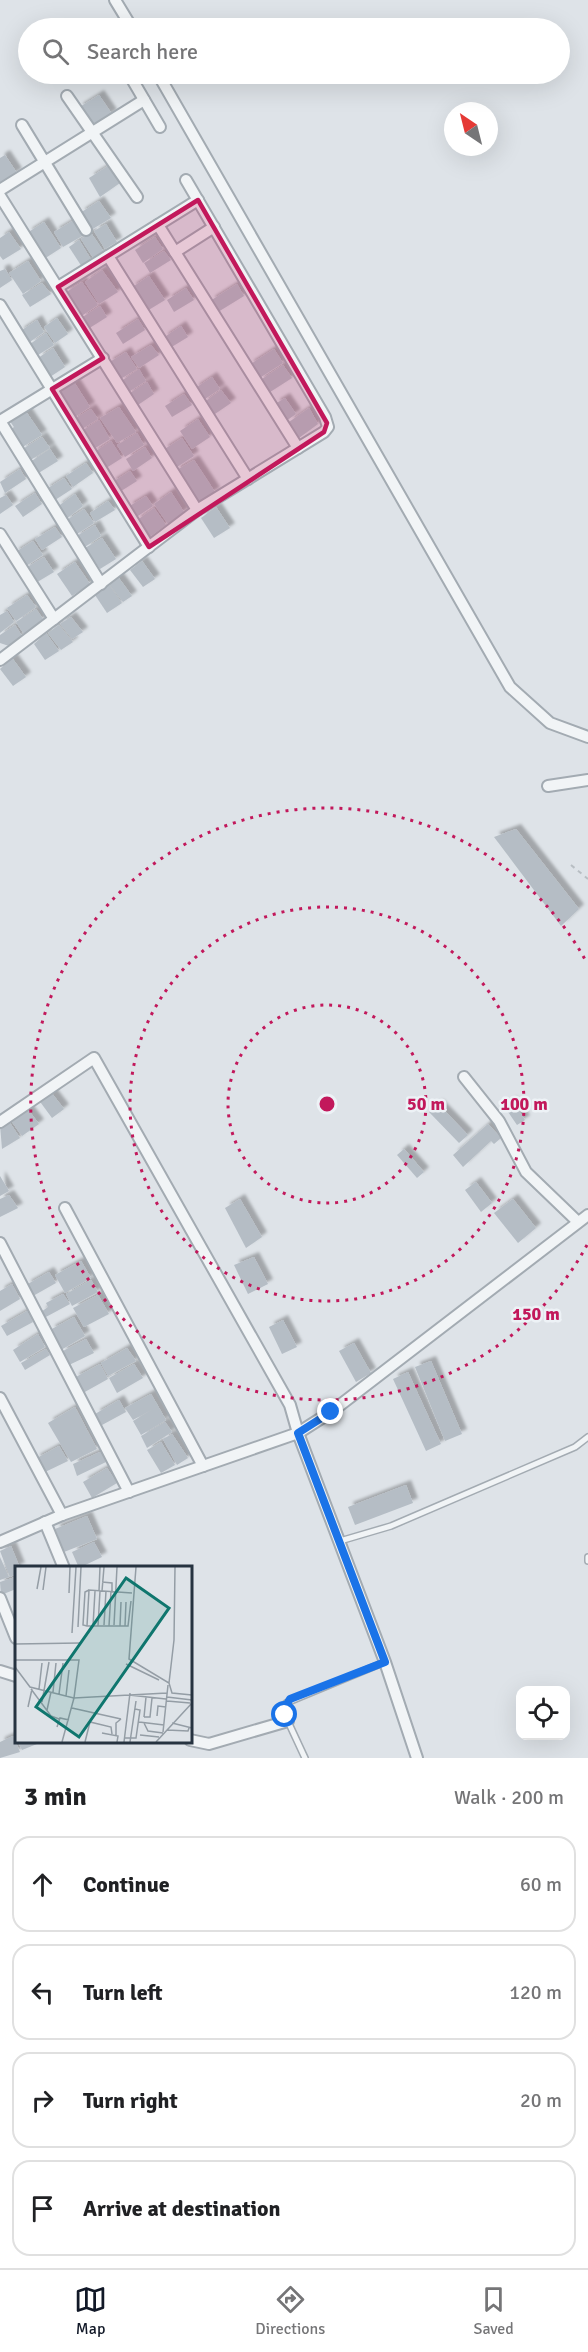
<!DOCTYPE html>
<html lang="en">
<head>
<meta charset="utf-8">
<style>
  :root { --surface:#fff; --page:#f6f6f6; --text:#202124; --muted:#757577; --line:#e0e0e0; --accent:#111827 }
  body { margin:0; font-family:Signika,sans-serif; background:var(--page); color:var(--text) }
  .controls { position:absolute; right:18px; bottom:18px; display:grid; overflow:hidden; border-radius:12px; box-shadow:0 6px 24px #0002 }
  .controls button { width:54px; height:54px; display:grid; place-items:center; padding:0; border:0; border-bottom:2px solid var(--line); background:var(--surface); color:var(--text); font:30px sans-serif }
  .compass { position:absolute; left:444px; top:102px; width:54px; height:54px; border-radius:50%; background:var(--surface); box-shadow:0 6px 24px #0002; rotate:325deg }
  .stop { position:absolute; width:18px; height:18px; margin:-14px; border:4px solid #1a73e8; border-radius:50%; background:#fff }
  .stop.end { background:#1a73e8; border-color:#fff; box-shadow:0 2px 6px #0008 }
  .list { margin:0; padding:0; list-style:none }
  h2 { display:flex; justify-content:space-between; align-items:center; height:78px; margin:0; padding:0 24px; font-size:26px }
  h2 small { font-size:20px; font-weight:400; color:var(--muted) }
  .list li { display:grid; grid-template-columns:39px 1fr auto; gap:18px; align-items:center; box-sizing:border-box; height:96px; margin:0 12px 12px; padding:0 12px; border:2px solid var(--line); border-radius:18px }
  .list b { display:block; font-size:22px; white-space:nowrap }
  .list em { font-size:20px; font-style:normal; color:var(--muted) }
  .icon { flex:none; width:33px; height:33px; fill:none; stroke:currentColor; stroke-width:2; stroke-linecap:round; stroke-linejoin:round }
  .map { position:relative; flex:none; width:588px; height:1758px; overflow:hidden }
  .search { position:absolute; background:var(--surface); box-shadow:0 6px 24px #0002; left:18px; right:18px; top:18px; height:66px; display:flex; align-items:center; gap:15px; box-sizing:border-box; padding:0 21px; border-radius:33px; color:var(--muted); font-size:22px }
  .sheet { height:510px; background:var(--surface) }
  nav { display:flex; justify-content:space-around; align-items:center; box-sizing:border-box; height:84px; border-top:2px solid var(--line); background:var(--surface); font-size:16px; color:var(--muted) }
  nav a { display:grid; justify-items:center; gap:3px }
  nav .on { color:var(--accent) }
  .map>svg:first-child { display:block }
  .building { fill:#b5bdc5; filter:url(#shadow) }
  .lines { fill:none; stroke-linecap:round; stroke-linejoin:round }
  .lane-casing { stroke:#a3abb2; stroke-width:8 }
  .street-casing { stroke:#a3abb2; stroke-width:14 }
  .path { stroke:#b8bec3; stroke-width:2; stroke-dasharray:4.5 4.5; stroke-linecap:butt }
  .lane { stroke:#f1f4f6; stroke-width:5 }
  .street { stroke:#f1f4f6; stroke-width:10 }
  .route { stroke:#1a73e8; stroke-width:8 }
  .marked { fill:#c2185b; fill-opacity:0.2; stroke:#c2185b; stroke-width:4.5; stroke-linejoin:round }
  .ring { fill:none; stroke:#c2185b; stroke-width:3; stroke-dasharray:3 6 }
  .inset-road { fill:none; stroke:#949da5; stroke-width:1.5 }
  .view { fill:#0f766e; fill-opacity:0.15; stroke:#0f766e; stroke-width:3 }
  .inset-edge { fill:none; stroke:#263340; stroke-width:3 }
  .centre { fill:#c2185b; stroke:#edf2f6; stroke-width:3 }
  .ring-label { font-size:18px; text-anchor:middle; font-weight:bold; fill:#c2185b; stroke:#edf2f6; stroke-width:5; stroke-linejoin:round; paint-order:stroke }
</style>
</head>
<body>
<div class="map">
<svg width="588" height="1758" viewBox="0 0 588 1758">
  <defs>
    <filter id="shadow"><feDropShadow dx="5" dy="-5" stdDeviation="1.5" flood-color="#0004"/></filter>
  </defs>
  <rect width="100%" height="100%" fill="#dee3e8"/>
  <!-- building -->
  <g class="building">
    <path d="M99 95 112 114 92 128 78 108Z"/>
    <path d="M5 155 17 173 0 184V158Z"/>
    <path d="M108 166 120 183 100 197 89 178Z"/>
    <path d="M99 201 111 218 91 230 80 213Z"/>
    <path d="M74 220 84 235 63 247 54 232Z"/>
    <path d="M44 222 61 248 44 259 27 233Z"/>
    <path d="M106 224 117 242 105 249 94 231Z"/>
    <path d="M9 232 21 249 3 260 0 256V238Z"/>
    <path d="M91 233 104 252 94 259 81 239Z"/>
    <path d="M155 237 163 249 143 263 135 250Z"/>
    <path d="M79 240 92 261 82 267 69 247Z"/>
    <path d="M164 251 171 260 150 273 144 263Z"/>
    <path d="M28 261 41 281 23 294 9 273Z"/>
    <path d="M5 269 12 280 0 288V271Z"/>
    <path d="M102 270 118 292 99 304 85 282Z"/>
    <path d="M149 276 165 300 147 311 131 288Z"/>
    <path d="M82 282 98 305 80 317 65 293Z"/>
    <path d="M42 283 51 294 30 307 22 295Z"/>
    <path d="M237 284 244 296 218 312 210 301Z"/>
    <path d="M186 288 194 300 174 312 167 300Z"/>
    <path d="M100 306 107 317 88 329 81 318Z"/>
    <path d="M57 318 68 334 55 343 44 327Z"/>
    <path d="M138 319 145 330 123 344 116 333Z"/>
    <path d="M37 320 44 332 27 344 19 332Z"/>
    <path d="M181 326 188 337 170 348 163 338Z"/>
    <path d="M46 333 54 345 38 355 30 344Z"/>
    <path d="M151 345 159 355 139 368 131 357Z"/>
    <path d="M53 348 65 367 50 377 38 358Z"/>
    <path d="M274 349 283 363 258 379 249 365Z"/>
    <path d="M126 352 137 369 119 380 108 363Z"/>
    <path d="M283 365 292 378 267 394 259 381Z"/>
    <path d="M139 369 146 381 127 393 120 382Z"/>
    <path d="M212 377 220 389 202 401 194 389Z"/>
    <path d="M74 382 90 407 72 419 56 393Z"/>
    <path d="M147 382 154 394 135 407 127 395Z"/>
    <path d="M221 390 231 403 212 416 203 403Z"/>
    <path d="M184 394 192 405 172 417 165 406Z"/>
    <path d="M285 398 296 414 286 421 275 404Z"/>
    <path d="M119 407 136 432 117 443 100 418Z"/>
    <path d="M309 408 318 424 299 438 289 422Z"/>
    <path d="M91 409 98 419 79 431 72 420Z"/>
    <path d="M25 410 42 435 21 448 9 431 14 427 9 420Z"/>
    <path d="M198 419 210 437 192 449 180 431Z"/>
    <path d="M99 420 110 439 92 450 80 432Z"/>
    <path d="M137 433 144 445 125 457 117 445Z"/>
    <path d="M42 437 50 448 29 461 21 450Z"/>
    <path d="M182 438 194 456 174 469 163 450Z"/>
    <path d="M111 441 122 458 103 470 93 453Z"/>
    <path d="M145 447 152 458 133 471 126 459Z"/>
    <path d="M50 449 58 461 37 474 30 462Z"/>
    <path d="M194 460 215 492 196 504 175 471Z"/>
    <path d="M86 463 93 473 73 487 66 476Z"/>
    <path d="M20 469 26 479 5 493 0 482Z"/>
    <path d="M130 471 137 481 118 493 111 483Z"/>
    <path d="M64 478 72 489 52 502 45 490Z"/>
    <path d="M171 492 184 512 168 524 154 504Z"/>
    <path d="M35 493 42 504 23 517 15 506Z"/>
    <path d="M75 494 83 506 65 520 57 507Z"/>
    <path d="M6 495 13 505 0 514V498Z"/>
    <path d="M146 496 153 506 135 518 128 507Z"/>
    <path d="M108 501 115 510 95 522 90 513Z"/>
    <path d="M216 507 230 528 214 538 201 518Z"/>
    <path d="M154 508 166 525 147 539 136 521Z"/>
    <path d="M84 509 94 523 74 536 65 521Z"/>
    <path d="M95 525 101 536 82 549 75 537Z"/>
    <path d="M55 527 62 537 42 550 35 539Z"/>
    <path d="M102 538 116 559 100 569 85 548Z"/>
    <path d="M33 541 43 555 23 568 14 553Z"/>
    <path d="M44 557 54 572 34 584 24 569Z"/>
    <path d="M142 561 155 579 143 587 130 570Z"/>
    <path d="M75 562 90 584 72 596 57 574Z"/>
    <path d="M118 577 132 596 123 602 109 584Z"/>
    <path d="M109 585 122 603 107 613 95 595Z"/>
    <path d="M27 595 36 607 16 621 7 608Z"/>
    <path d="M36 609 43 619 24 634 16 622Z"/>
    <path d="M7 611 14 622 0 633V615Z"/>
    <path d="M71 617 83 632 72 639 60 624Z"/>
    <path d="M15 625 22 636 9 646 0 643V635Z"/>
    <path d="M59 625 73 642 61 650 48 633Z"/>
    <path d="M46 633 59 651 45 660 34 644Z"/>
    <path d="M12 658 26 677 13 686 0 669Z"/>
    <path d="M516 829 579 909 561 926 494 837Z"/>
    <path d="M50 1091 64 1109 52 1118 38 1099Z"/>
    <path d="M512 1101 525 1120 517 1125 504 1106Z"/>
    <path d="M438 1104 468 1135 459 1143 429 1112Z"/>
    <path d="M26 1107 39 1124 22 1136 10 1119Z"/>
    <path d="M8 1120 20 1138 2 1149 0 1125Z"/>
    <path d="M488 1124 501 1138 494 1144 491 1141 463 1167 453 1155Z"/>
    <path d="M404 1149 424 1172 417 1178 397 1155Z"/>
    <path d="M0 1176 9 1191 0 1196Z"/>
    <path d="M476 1182 492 1203 481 1212 465 1190Z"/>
    <path d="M9 1195 18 1208 0 1217V1199Z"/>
    <path d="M240 1199 262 1237 246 1248 225 1208Z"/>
    <path d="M513 1199 536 1228 518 1243 494 1213Z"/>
    <path d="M254 1257 268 1284 248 1294 234 1265Z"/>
    <path d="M81 1261 91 1278 65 1293 55 1275Z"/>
    <path d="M49 1272 56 1283 33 1296 26 1285Z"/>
    <path d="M91 1280 98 1292 72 1306 66 1294Z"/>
    <path d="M12 1284 20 1299 0 1311V1291Z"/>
    <path d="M63 1294 70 1304 44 1318 41 1312 48 1307 46 1303Z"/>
    <path d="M98 1295 109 1314 84 1327 73 1308Z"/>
    <path d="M27 1311 33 1322 7 1336 1 1326Z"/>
    <path d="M74 1317 85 1336 61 1350 50 1330Z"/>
    <path d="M283 1320 297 1347 282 1354 269 1327Z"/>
    <path d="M38 1334 45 1347 20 1362 13 1350Z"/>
    <path d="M86 1339 94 1353 69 1365 61 1352Z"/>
    <path d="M354 1343 371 1373 356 1382 339 1351Z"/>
    <path d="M127 1348 136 1361 108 1376 101 1363Z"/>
    <path d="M46 1349 50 1355 25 1370 21 1363Z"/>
    <path d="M431 1361 462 1434 445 1441 415 1367Z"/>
    <path d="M100 1364 108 1379 83 1393 74 1378Z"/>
    <path d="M134 1364 143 1378 117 1393 109 1378Z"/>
    <path d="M408 1372 441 1444 426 1451 393 1379Z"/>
    <path d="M151 1394 166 1420 141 1435 133 1421 153 1409 133 1420 125 1408Z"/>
    <path d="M119 1400 126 1412 102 1425 95 1414Z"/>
    <path d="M75 1407 97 1449 71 1462 48 1423Z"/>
    <path d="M165 1422 172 1432 147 1448 141 1436Z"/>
    <path d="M172 1434 188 1458 177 1465 163 1439Z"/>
    <path d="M161 1442 175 1465 161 1473 147 1450Z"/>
    <path d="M59 1446 68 1461 43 1473 35 1459Z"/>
    <path d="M100 1452 106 1462 77 1476 73 1464Z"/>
    <path d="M107 1468 117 1483 92 1498 83 1482Z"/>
    <path d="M406 1485 413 1503 355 1525 348 1507Z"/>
    <path d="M87 1516 97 1539 64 1552 55 1529Z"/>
    <path d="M94 1542 102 1557 79 1568 72 1552Z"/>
    <path d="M11 1546 20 1568H16V1574L10 1577 0 1551Z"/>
    <path d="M0 1557 9 1577 0 1580Z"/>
    <path d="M15 1577 16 1589 1 1595 0 1582Z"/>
    <path d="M13 1736 20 1752 0 1758V1742Z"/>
    <path d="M18 1742H42L22 1750Z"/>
  </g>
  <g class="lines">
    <defs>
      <g id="lane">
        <path d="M340 1541 391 1526 575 1447 588 1437"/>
        <path d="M588 1557V1561"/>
        <path d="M305 1758 285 1715 286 1703 385 1662"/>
      </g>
      <g id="street">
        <path d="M115 0 132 28"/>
        <path d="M129 74 160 127"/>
        <path d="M158 74 510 687 550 723 588 737"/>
        <path d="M67 96 137 197"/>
        <path d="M22 125 86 230"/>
        <path d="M0 190 144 100"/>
        <path d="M0 196 197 510"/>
        <path d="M158 225 298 448"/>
        <path d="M175 252 214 227"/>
        <path d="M108 256 248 479"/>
        <path d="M58 287 198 200"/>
        <path d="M0 305 149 547"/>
        <path d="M0 421 101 584"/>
        <path d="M0 421 103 358"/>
        <path d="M0 534 54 619"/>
        <path d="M0 660 197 510 324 432 328 427 325 417 186 180"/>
        <path d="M548 786 588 780"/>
        <path d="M464 1077 499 1121 526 1172 578 1222"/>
        <path d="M0 1122 94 1058 290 1405 298 1433 331 1412 588 1215"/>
        <path d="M65 1208 203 1466"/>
        <path d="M0 1243 129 1492"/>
        <path d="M0 1398 62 1515"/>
        <path d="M45 1522 64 1568"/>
        <path d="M0 1542 62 1515 298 1433 385 1662 417 1758"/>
        <path d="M0 1598 16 1638"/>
        <path d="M0 1671 16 1676"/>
        <path d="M190 1740 209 1744 288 1721"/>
      </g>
    </defs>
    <!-- lane casing -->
    <use href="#lane" class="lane-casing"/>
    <!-- street casing -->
    <use href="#street" class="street-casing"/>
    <!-- path -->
    <path class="path" d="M571 865 588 879"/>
    <!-- lane -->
    <use href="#lane" class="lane"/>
    <!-- street -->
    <use href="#street" class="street"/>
  </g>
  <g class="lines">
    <!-- route -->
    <path class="route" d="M285 1715 284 1709 290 1699 385 1662 298 1433 331 1412"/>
  </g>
  <!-- marked area -->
  <path class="marked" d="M198 200 327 423 324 432 149 547 52 389 103 358 58 287Z"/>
  <!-- distance rings -->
  <g class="ring">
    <circle cx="327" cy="1104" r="99"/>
    <circle cx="327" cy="1104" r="197"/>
    <path d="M587 1245A296 296 0 1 1 587 963"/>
  </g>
  <!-- overview -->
  <g transform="translate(15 1566)">
    <rect width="177" height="177" fill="#dee3e8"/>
    <path class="inset-road" d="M121 1 114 93 154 117 157 127 177 129M87 16 97 17V26M22 23 26 1M28 24 31 1M84 25 85 1M87 25 89 1M54 27 55 1M116 35 113 60H72L74 24 117 27M89 59 91 25M99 59 102 1M72 60 68 59 70 26 74 24M78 60 80 25M83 60 85 25M94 60 96 25M105 60 106 36M110 60 111 36M63 61 66 1M57 67 61 1M0 78 65 77M0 94H64L59 132 152 127M111 98 144 114M0 101 15 121 59 132 47 176M154 117 159 74 160 1M16 123 36 150 44 153M24 123 27 97M38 126 41 97M44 128 48 97M114 129 151 133M51 130 54 104M152 131 177 134M152 135 175 137M27 136 34 96M13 141 17 123M57 142 106 153M32 144 36 126M142 150 143 140 151 141M129 151H135L137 132M129 151 131 131M124 156 149 159M129 157 133 165 148 167M157 157 177 162M42 161 45 152 54 154M152 164 173 165 174 162M148 166 153 119M87 167 103 170 102 176M101 169V157L106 153M125 169 144 171M109 172H121L125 144 120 143M70 176 75 156 96 161 97 168M109 176 115 127M115 176 121 135M141 176 177 137"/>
    <path class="view" d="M111 12 154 42 64 171 21 141Z"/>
    <rect width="177" height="177" class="inset-edge"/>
  </g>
  <circle cx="327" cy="1104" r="9" class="centre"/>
  <g class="ring-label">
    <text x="426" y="1110">50 m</text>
    <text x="524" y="1110">100 m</text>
    <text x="536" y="1320">150 m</text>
  </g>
</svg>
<div class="controls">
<button><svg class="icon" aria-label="locate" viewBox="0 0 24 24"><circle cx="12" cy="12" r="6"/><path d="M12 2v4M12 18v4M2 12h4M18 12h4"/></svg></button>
</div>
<svg class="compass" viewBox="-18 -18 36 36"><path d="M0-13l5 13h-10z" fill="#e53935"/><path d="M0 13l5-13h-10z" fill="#757577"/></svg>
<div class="stop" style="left:285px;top:1715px"></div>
<div class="stop end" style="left:331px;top:1412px"></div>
<div class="search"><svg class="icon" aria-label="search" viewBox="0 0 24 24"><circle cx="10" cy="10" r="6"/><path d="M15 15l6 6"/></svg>Search here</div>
</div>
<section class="sheet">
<h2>3 min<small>Walk · 200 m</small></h2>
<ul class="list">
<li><svg class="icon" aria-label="ahead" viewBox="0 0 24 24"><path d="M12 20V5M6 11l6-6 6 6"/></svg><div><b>Continue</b></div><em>60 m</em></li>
<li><svg class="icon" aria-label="left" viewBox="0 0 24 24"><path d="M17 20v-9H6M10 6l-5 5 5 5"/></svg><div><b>Turn left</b></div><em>120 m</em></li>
<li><svg class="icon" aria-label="right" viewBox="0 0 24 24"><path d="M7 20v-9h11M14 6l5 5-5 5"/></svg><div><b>Turn right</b></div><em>20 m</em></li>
<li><svg class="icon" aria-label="arrive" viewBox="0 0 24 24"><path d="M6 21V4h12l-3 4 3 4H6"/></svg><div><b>Arrive at destination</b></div></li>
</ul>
</section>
<nav>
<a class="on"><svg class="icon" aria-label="map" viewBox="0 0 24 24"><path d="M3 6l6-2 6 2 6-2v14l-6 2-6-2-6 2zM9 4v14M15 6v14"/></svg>Map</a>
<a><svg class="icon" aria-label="directions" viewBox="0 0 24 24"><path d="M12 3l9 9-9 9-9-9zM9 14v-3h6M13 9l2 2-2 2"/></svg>Directions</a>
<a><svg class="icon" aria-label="saved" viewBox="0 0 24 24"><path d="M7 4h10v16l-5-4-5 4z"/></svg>Saved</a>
</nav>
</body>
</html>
